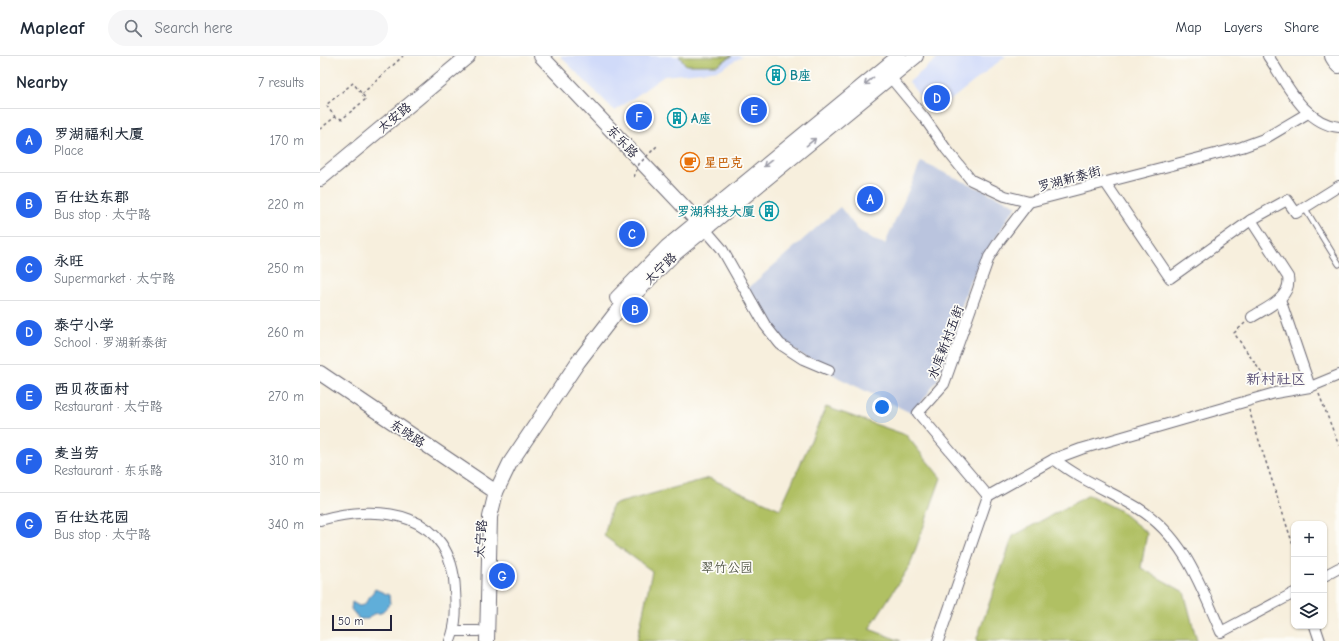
<!DOCTYPE html>
<html lang="en">
<head>
<meta charset="utf-8">
<style>
  :root { --surface:#fff; --page:#f6f6f7; --text:#1f2937; --muted:#747a83; --line:#e0e1e3; --accent:#2563eb }
  body { margin:0; font-family:"Comic Neue","LXGW WenKai TC",sans-serif; background:var(--page); color:var(--text) }
  .controls { position:absolute; right:12px; bottom:12px; display:grid; overflow:hidden; border-radius:8px; box-shadow:0 1px 3px #0004 }
  .controls button { width:36px; height:36px; display:grid; place-items:center; padding:0; border:0; border-bottom:1px solid var(--line); background:var(--surface); color:var(--text); font:20px sans-serif }
  .scale { position:absolute; left:12px; bottom:10px; width:60px; box-sizing:border-box; padding-left:4px; border:2px solid #22223b; border-top:0; font-size:11px; line-height:14px; white-space:nowrap; color:#22223b; -webkit-text-stroke:3px #fdfcf7; paint-order:stroke }
  .you { position:absolute; left:562px; top:351px; width:14px; height:14px; margin:-10px; border:3px solid #fff; border-radius:50%; background:#1a73e8; box-shadow:0 0 0 6px #1a73e833 }
  .badge { display:grid; place-items:center; width:26px; height:26px; border-radius:50%; background:var(--accent); color:#fff; font-size:13px; font-weight:700 }
  .pin { position:absolute; translate:-50% -50%; border:2px solid #fff; box-shadow:0 1px 4px #0006 }
  .list { margin:0; padding:0; list-style:none }
  h2 { display:flex; justify-content:space-between; align-items:center; height:52px; margin:0; padding:0 16px; font-size:17px }
  h2 small { font-size:13px; font-weight:400; color:var(--muted) }
  .list li { display:grid; grid-template-columns:26px 1fr auto; gap:12px; align-items:center; box-sizing:border-box; height:64px; padding:0 16px; border-top:1px solid var(--line) }
  .list b { display:block; font-size:15px; white-space:nowrap }
  .list p { margin:0; font-size:13px; white-space:nowrap; color:var(--muted) }
  .list em { font-size:13px; font-style:normal; color:var(--muted) }
  .icon { flex:none; width:22px; height:22px; fill:none; stroke:currentColor; stroke-width:2; stroke-linecap:round; stroke-linejoin:round }
  .map { position:relative; flex:none; width:1019px; height:585px; overflow:hidden }
  header { display:flex; align-items:center; gap:24px; box-sizing:border-box; height:56px; padding:0 20px; background:var(--surface); border-bottom:1px solid var(--line) }
  header strong { font-size:19px }
  nav { display:flex; gap:22px; margin-inline-start:auto; font-size:14px }
  .search { width:280px; height:36px; background:var(--page); display:flex; align-items:center; gap:10px; box-sizing:border-box; padding:0 14px; border-radius:22px; color:var(--muted); font-size:15px }
  main { display:flex }
  aside { flex:1; background:var(--surface) }
  .map>svg:first-child { display:block }
  .built { fill:#d0daf9 }
  .industrial { fill:#bac4de }
  .green { fill:#b0c063; stroke:#69714f }
  .water { fill:#60aed9; stroke:#41688a }
  .lines { fill:none; stroke-linecap:round; stroke-linejoin:round }
  .lane-casing { stroke:#6d6a74; stroke-width:7 }
  .street-casing { stroke:#6d6a74; stroke-width:12 }
  .secondary-casing { stroke:#6d6a74; stroke-width:16 }
  .highway-casing { stroke:#6d6a74; stroke-width:20 }
  .path { stroke:#6d6a74; stroke-width:1.5; stroke-dasharray:3 3; stroke-linecap:butt }
  .lane { stroke:#fff; stroke-width:5 }
  .street { stroke:#fff; stroke-width:10 }
  .secondary { stroke:#fff; stroke-width:14 }
  .highway { stroke:#fff; stroke-width:18 }
  .path-bridge { stroke:#6d6a74; stroke-width:1.5; stroke-dasharray:3 3; stroke-linecap:butt }
  .oneway { stroke:#9c9ca7 }
  .labels { text-anchor:middle; stroke-width:3.5; stroke-linejoin:round; paint-order:stroke }
  .culture-label { font-size:13px; font-weight:bold; fill:#0d838f; stroke:#fdfcf7; text-anchor:start }
  .street-label { font-size:13px; fill:#22223b; stroke:#fdfcf7 }
  .food-label { font-size:13px; font-weight:bold; fill:#c56008; stroke:#fdfcf7; text-anchor:start }
  .park-label { font-size:13px; fill:#545949; stroke:#fdfcf7 }
  .quarter-label { font-size:15px; fill:#5b5176; stroke:#fdfcf7 }
</style>
</head>
<body>
<header>
<strong>Mapleaf</strong>
<div class="search"><svg class="icon" aria-label="search" viewBox="0 0 24 24"><circle cx="10" cy="10" r="6"/><path d="M15 15l6 6"/></svg>Search here</div>
<nav><a>Map</a><a>Layers</a><a>Share</a></nav>
</header>
<main>
<aside>
<h2>Nearby<small>7 results</small></h2>
<ul class="list">
<li><span class="badge">A</span><div><b>罗湖福利大厦</b><p>Place</p></div><em>170 m</em></li>
<li><span class="badge">B</span><div><b>百仕达东郡</b><p>Bus stop · 太宁路</p></div><em>220 m</em></li>
<li><span class="badge">C</span><div><b>永旺</b><p>Supermarket · 太宁路</p></div><em>250 m</em></li>
<li><span class="badge">D</span><div><b>泰宁小学</b><p>School · 罗湖新泰街</p></div><em>260 m</em></li>
<li><span class="badge">E</span><div><b>西贝莜面村</b><p>Restaurant · 太宁路</p></div><em>270 m</em></li>
<li><span class="badge">F</span><div><b>麦当劳</b><p>Restaurant · 东乐路</p></div><em>310 m</em></li>
<li><span class="badge">G</span><div><b>百仕达花园</b><p>Bus stop · 太宁路</p></div><em>340 m</em></li>
</ul>
</aside>
<div class="map">
<svg width="1019" height="585" viewBox="0 0 1019 585">
  <rect width="100%" height="100%" fill="#fdfcf7"/>
  <filter id="ink" filterUnits="userSpaceOnUse"><feTurbulence type="fractalNoise" baseFrequency=".025" numOctaves="2"/><feDisplacementMap in="SourceGraphic" scale="8" xChannelSelector="R" yChannelSelector="G"/><feConvolveMatrix kernelMatrix="1 2 1 2 8 2 1 2 1" color-interpolation-filters="sRGB"/></filter>
  <filter id="wash" filterUnits="userSpaceOnUse"><feTurbulence type="fractalNoise" baseFrequency=".012" numOctaves="4" result="noise"/><feDisplacementMap in="SourceGraphic" scale="16" xChannelSelector="R" yChannelSelector="G"/><feGaussianBlur stdDeviation="0.9" result="paint"/><feColorMatrix in="noise" values="0 0 0 0 0 0 0 0 0 0 0 0 0 0 0 0 0 1.4 0 .05"/><feComposite in="paint" operator="in"/></filter>
  <g filter="url(#wash)">
    <rect width="100%" height="100%" fill="#f7efdd"/>
    <!-- built -->
    <g class="built">
      <path d="M240 0H423L399 14 344 20 295 55Z"/>
      <path d="M620 0H686L613 58 589 26Z"/>
    </g>
    <!-- industrial -->
    <path class="industrial" d="M601 106 697 150 689 160 649 228 617 325 593 358 519 322 460 285 428 232 520 151 538 174 553 184 565 188Z"/>
    <!-- green -->
    <g class="green">
      <path d="M359 0H412L397 9H366Z"/>
      <path d="M506 351 586 379 621 422 590 509 549 573 581 585H317L332 515 284 480 292 449 389 422 460 453Z"/>
      <path d="M769 439 799 454 827 477 821 512 864 536 877 585H656L693 480Z"/>
    </g>
    <!-- water -->
    <path class="water" d="M55 533 69 539 70 548 61 557 53 558 48 563H39L31 553 32 546 39 550 44 549Z"/>
  </g>
  <g filter="url(#ink)">
    <g class="lines">
      <defs>
        <path id="lane" d="M984 151 1019 208"/>
        <g id="street">
          <path d="M948 0C966 26 984 68 1019 71"/>
          <path d="M566 16 605 63 626 93 651 124 685 140 709 146 922 91 944 83 988 57"/>
          <path d="M785 126 850 222 931 164 967 144 976 157 1019 130"/>
          <path d="M931 164 968 221C972 242 946 252 932 261"/>
          <path d="M384 172 402 193 445 269 460 288 483 303 509 314"/>
          <path d="M960 243 990 331"/>
          <path d="M734 403C760 424 790 435 818 452 864 481 880 528 901 576L974 537"/>
          <path d="M668 440 598 357 624 328 669 201 680 184 709 146"/>
          <path d="M0 464C61 447 132 456 135 534 136 551 137 568 130 585"/>
          <path d="M1004 520 1019 512"/>
          <path d="M995 570 1000 585"/>
          <path d="M134 575H158"/>
          <path d="M618 585 668 440 734 403 761 393 955 337 990 331 1019 319"/>
        </g>
        <g id="secondary">
          <path d="M221 0 384 172"/>
          <path d="M0 123 148 0"/>
          <path d="M297 242 347 191 579 0"/>
          <path d="M0 317 176 436"/>
          <path d="M167 585 170 461 176 436 190 407 258 306 295 258 353 199 596 0"/>
        </g>
        <path id="highway" d="M1014 0 1019 8"/>
      </defs>
      <!-- lane casing -->
      <use href="#lane" class="lane-casing"/>
      <!-- street casing -->
      <use href="#street" class="street-casing"/>
      <!-- secondary casing -->
      <use href="#secondary" class="secondary-casing"/>
      <!-- highway casing -->
      <use href="#highway" class="highway-casing"/>
      <!-- path -->
      <g class="path">
        <path d="M42 38 83 0"/>
        <path d="M0 73 15 61 22 63 46 43 33 27 6 49 15 61"/>
        <path d="M925 267 914 277 950 329"/>
        <path d="M999 338 1019 390"/>
        <path d="M929 354 974 492"/>
      </g>
      <!-- lane -->
      <use href="#lane" class="lane"/>
      <!-- street -->
      <use href="#street" class="street"/>
      <!-- secondary -->
      <use href="#secondary" class="secondary"/>
      <!-- highway -->
      <use href="#highway" class="highway"/>
      <!-- path-bridge -->
      <path class="path-bridge" d="M314 121 319 108 337 90"/>
    </g>
    <!-- one-way arrows -->
    <defs><path id="oneway-shaft" d="M-6 0H5M1.5-3L5.5 0L1.5 3" fill="none" stroke-width="1.6" stroke-linecap="round" stroke-linejoin="round"/></defs>
    <g class="oneway">
      <use href="#oneway-shaft" transform="translate(549 25) rotate(141)"/>
      <use href="#oneway-shaft" transform="translate(491 86) rotate(-39)"/>
      <use href="#oneway-shaft" transform="translate(448 107) rotate(141)"/>
    </g>
  </g>
  <!-- icons -->
  <defs>
    <symbol id="building-ring" viewBox="-11 -11 22 22"><circle r="9.5" fill="#fdfcf7" stroke="#0f9aa8" stroke-width="1.5"/><path d="M-4-6H4V6H1V3H-1V6H-4ZM-2.5-4.3h1.7v1.8h-1.7ZM.8-4.3h1.7v1.8H.8ZM-2.5-1h1.7V.8h-1.7ZM.8-1h1.7V.8H.8Z" fill="#0f9aa8"/></symbol>
    <symbol id="cafe-ring" viewBox="-11 -11 22 22"><circle r="9.5" fill="#fdfcf7" stroke="#e8710a" stroke-width="1.5"/><path d="M-5.5-4.5H6V0H3Q3 3.5 0 3.5H-2.5Q-5.5 3.5-5.5 0ZM3-3.2v2h1.7v-2ZM-6 4.5H4V6H-6Z" fill="#e8710a"/></symbol>
  </defs>
  <g fill-rule="evenodd">
    <use href="#building-ring" x="445" y="8" width="22" height="22"/>
    <use href="#building-ring" x="346" y="51" width="22" height="22"/>
    <use href="#cafe-ring" x="359" y="95" width="22" height="22"/>
    <use href="#building-ring" x="438" y="144" width="22" height="22"/>
  </g>
  <g class="labels">
    <!-- culture labels -->
    <g class="culture-label">
      <text x="470" y="24">B座</text>
      <text x="371" y="67">A座</text>
      <text x="435" y="160" text-anchor="end">罗湖科技大厦</text>
    </g>
    <!-- street labels -->
    <g class="street-label">
      <text transform="translate(74 61) rotate(-40)" y="5">太安路</text>
      <text transform="translate(303 85) rotate(47)" y="5">东乐路</text>
      <text transform="translate(749 122) rotate(-15)" y="5">罗湖新泰街</text>
      <text transform="translate(340 212) rotate(-44)" y="5">太宁路</text>
      <text transform="translate(625 286) rotate(-69)" y="5">水库新村五街</text>
      <text transform="translate(88 377) rotate(34)" y="5">东晓路</text>
      <text transform="translate(160 483) rotate(-86)" y="5">太宁路</text>
    </g>
    <!-- food labels -->
    <g class="food-label">
      <text x="384" y="111">星巴克</text>
    </g>
    <!-- park labels -->
    <g class="park-label">
      <text x="407" y="516">翠竹公园</text>
    </g>
    <!-- quarter labels -->
    <g class="quarter-label">
      <text x="956" y="328">新村社区</text>
    </g>
  </g>
</svg>
<div class="controls">
<button>+</button>
<button>−</button>
<button><svg class="icon" aria-label="layers" viewBox="0 0 24 24"><path d="M12 4l9 5-9 5-9-5zM3 14l9 5 9-5"/></svg></button>
</div>
<div class="scale">50 m</div>
<div class="you"></div>
<div class="pin badge" style="left:550px;top:143px">A</div>
<div class="pin badge" style="left:315px;top:254px">B</div>
<div class="pin badge" style="left:312px;top:178px">C</div>
<div class="pin badge" style="left:617px;top:42px">D</div>
<div class="pin badge" style="left:434px;top:54px">E</div>
<div class="pin badge" style="left:319px;top:61px">F</div>
<div class="pin badge" style="left:182px;top:520px">G</div>
</div>
</main>
</body>
</html>
